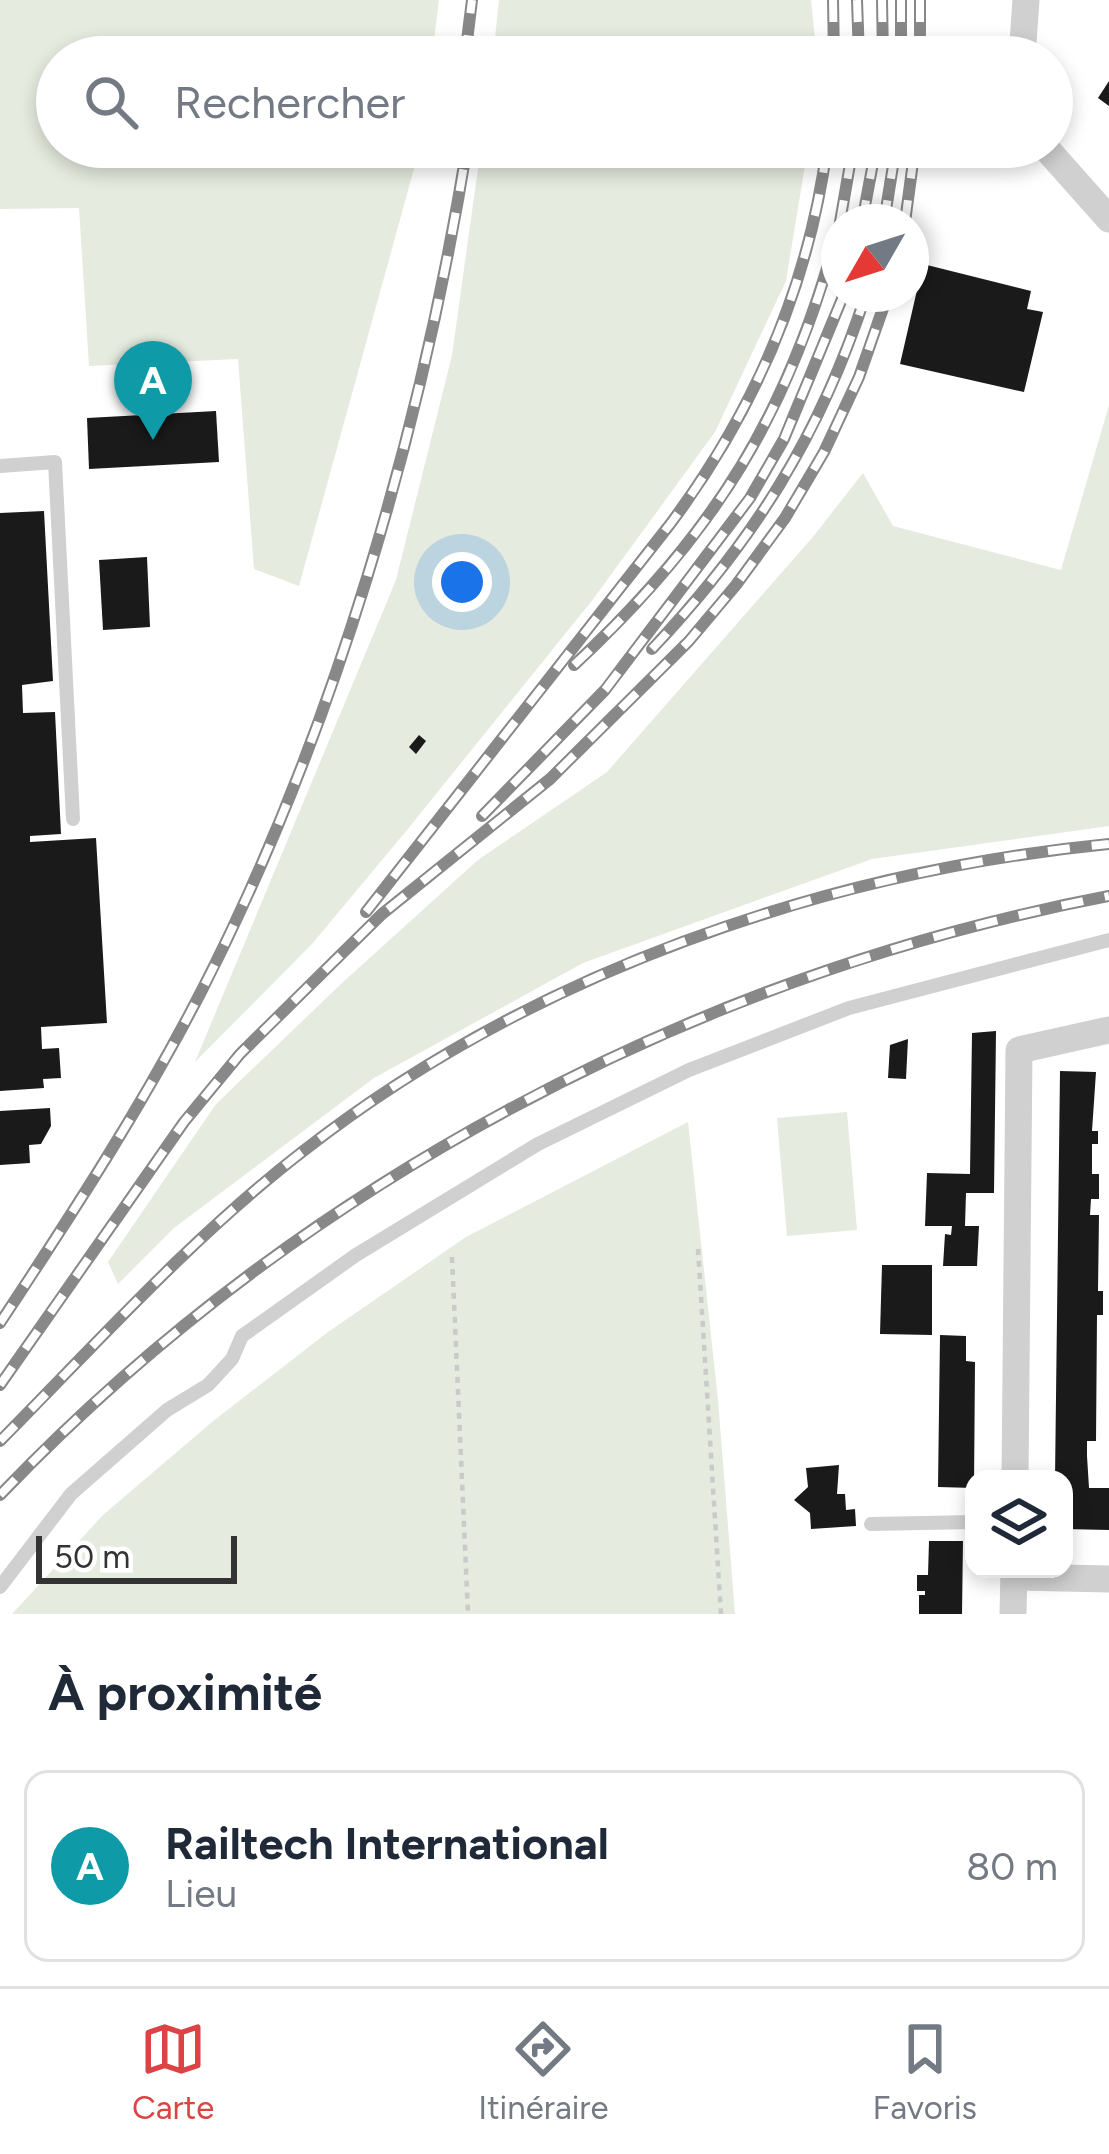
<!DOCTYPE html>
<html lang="fr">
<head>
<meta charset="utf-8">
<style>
  :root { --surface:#fff; --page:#f2f2f3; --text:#1f2937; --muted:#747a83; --line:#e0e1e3; --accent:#db4344 }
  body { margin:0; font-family:Figtree,sans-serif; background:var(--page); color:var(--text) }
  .controls { position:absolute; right:36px; bottom:36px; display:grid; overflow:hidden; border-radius:24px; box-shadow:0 6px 18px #0003 }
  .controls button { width:108px; height:108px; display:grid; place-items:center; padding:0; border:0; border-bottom:3px solid var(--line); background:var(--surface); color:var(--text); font:60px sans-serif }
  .compass { position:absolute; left:821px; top:204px; width:108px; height:108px; border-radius:50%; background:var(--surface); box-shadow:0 6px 18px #0003; rotate:231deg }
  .scale { position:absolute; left:36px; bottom:30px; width:201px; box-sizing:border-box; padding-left:12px; border:6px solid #333; border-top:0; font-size:33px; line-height:42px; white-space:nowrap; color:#333; -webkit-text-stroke:9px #fff; paint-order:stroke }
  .you { position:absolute; left:462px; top:582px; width:42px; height:42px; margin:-30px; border:9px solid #fff; border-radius:50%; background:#1a73e8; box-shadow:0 0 0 18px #1a73e833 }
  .badge { display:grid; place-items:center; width:78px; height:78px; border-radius:50%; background:var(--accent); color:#fff; font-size:39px; font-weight:700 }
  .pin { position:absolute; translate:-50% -99px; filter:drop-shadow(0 3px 6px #0008) }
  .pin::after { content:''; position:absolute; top:63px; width:42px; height:36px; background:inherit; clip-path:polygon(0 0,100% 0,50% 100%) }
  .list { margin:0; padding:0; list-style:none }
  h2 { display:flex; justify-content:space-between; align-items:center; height:156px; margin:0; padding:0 48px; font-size:51px }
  h2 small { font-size:39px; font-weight:400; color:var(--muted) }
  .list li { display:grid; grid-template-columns:78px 1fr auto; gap:36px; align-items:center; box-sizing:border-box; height:192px; margin:0 24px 24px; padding:0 24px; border:3px solid var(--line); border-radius:24px }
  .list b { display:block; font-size:45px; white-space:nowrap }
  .list p { margin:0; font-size:39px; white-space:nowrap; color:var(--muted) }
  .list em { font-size:39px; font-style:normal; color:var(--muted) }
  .icon { flex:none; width:66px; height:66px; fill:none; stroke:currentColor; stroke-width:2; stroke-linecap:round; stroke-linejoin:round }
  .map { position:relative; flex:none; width:1109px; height:1614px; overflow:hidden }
  .search { position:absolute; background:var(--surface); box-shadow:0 6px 18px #0003; left:36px; right:36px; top:36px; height:132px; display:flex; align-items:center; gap:30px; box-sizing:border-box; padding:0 42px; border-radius:66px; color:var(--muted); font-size:45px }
  .sheet { height:372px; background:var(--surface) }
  nav { display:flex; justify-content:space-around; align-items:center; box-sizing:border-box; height:168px; border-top:3px solid var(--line); background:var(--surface); font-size:33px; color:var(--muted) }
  nav a { display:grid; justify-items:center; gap:6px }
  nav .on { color:var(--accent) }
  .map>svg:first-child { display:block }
  .green { fill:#e5ebdf }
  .building { fill:#1a1a1a }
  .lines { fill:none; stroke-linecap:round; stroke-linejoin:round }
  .path { stroke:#cacaca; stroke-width:4.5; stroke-dasharray:6 6; stroke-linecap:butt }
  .service { stroke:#d0d0d0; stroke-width:14 }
  .minor { stroke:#d0d0d0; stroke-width:27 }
  .rail-casing { stroke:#888; stroke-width:12 }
  .rail { stroke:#fff; stroke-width:8; stroke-dasharray:22; stroke-linecap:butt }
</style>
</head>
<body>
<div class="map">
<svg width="1109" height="1614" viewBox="0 0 1109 1614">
  <rect width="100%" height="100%" fill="#fff"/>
  <!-- green -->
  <g class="green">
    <path d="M0 0H439L432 57H57V147H420L299 586 254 569 238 359 89 366 79 208 0 209Z"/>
    <path d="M499 0H811L817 57H493Z"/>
    <path d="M481 147H808L786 281 715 432 594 598 407 830 312 944 195 1062 396 580 452 355Z"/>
    <path d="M1109 405V826L872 859 583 963 374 1078 174 1228 118 1284 108 1262 216 1104 342 983 478 860 607 772 812 538 863 473 893 526 1061 570Z"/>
    <path d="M847 1112 857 1230 787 1236 777 1118Z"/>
    <path d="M688 1122 718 1400 735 1614H12L103 1515 212 1422 328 1332 466 1237Z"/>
  </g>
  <!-- building -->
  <g class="building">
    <path d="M1109 81V106L1098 98Z"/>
    <path d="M923 264 1031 291 1027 309 1043 312 1024 392 900 364Z"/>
    <path d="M216 411 219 462 89 469 87 418Z"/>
    <path d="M44 511 53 681 22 685 23 713 55 712 61 834 30 836V842L96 838 107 1023 41 1027 42 1049 59 1048 61 1078 43 1079 44 1088 0 1091V513Z"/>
    <path d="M147 557 150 627 103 630 99 560Z"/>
    <path d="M419 735 426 741 416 754 409 747Z"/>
    <path d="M996 1031 994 1193H966L965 1226H979L977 1266H943L945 1234 951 1235 952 1226H925L927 1173 970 1174 972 1033Z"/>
    <path d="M908 1039 906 1079 888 1078 890 1045Z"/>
    <path d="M1060 1071 1096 1072 1092 1131H1098V1144H1092V1174H1099V1199H1091L1090 1215H1099L1098 1291H1103V1315H1097L1096 1441H1087V1456L1089 1488H1109V1530L1064 1529V1479H1055Z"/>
    <path d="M50 1108 51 1126 41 1144 29 1145 30 1163 0 1165V1111Z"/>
    <path d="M882 1265H932V1335L880 1334Z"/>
    <path d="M940 1335 966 1336V1361L975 1362 974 1488 938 1487Z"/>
    <path d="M839 1465 837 1494H845L846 1510 855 1509 856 1526 811 1529 810 1513 794 1500 808 1487 806 1468Z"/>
    <path d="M929 1541H963L962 1614H919V1595H925V1591H917V1575H928Z"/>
  </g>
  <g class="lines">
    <!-- path -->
    <g class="path">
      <path d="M698 1249 721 1614"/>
      <path d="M452 1257 468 1614"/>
    </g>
    <!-- service -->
    <g class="service">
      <path d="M0 466 55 462 73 819"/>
      <path d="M871 1524 974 1522"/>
      <path d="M0 1587 71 1494 167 1410 208 1385 232 1359 242 1336 356 1255 538 1144 689 1070 849 1008 1109 940"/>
    </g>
    <!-- minor -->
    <g class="minor">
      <path d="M1022 57 1026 0"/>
      <path d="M1045 147 1109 219"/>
      <path d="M1015 1479 1019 1050 1109 1030"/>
      <path d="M1014 1577 1109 1579"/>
      <path d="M1013 1614 1014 1569"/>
    </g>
    <defs>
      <g id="rail">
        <path d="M833 0 834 57"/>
        <path d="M857 0 859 57"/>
        <path d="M882 0 883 57"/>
        <path d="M901 0V57"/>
        <path d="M920 0V57"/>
        <path d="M465 57 472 0"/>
        <path d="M840 222 853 147"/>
        <path d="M862 222 876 147"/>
        <path d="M884 222 896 147"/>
        <path d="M905 222 915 147"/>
        <path d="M652 649C753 542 821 434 866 294"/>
        <path d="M574 665C715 534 790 412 839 226"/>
        <path d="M482 816 605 690 750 498 784 439 844 294"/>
        <path d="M366 912 671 523C754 411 809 285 827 147"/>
        <path d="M0 1323C72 1214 143 1105 203 988 334 731 421 432 467 147"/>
        <path d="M0 1385 184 1122 240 1054 382 914 550 779 689 641 736 585 785 518 824 452 859 377 888 294"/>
        <path d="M0 1441C98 1342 192 1237 302 1152 531 973 823 872 1109 844"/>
        <path d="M0 1495C294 1188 691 975 1109 896"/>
      </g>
    </defs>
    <!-- rail casing -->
    <use href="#rail" class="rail-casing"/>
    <!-- rail -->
    <use href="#rail" class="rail"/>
  </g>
</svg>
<div class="controls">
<button><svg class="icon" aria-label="layers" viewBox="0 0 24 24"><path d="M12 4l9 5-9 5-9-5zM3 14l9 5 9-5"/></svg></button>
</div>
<svg class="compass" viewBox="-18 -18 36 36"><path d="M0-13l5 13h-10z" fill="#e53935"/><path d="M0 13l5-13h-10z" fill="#747a83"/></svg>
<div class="scale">50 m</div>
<div class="you"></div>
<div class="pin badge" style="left:153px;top:440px;background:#0f9aa8">A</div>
<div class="search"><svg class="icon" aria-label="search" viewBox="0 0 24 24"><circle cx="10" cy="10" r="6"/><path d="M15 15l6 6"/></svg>Rechercher</div>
</div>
<section class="sheet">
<h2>À proximité<small></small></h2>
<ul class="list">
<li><span class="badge" style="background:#0f9aa8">A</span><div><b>Railtech International</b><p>Lieu</p></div><em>80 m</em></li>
</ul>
</section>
<nav>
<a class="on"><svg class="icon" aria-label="map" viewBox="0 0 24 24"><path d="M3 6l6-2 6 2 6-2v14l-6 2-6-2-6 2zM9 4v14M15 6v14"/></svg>Carte</a>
<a><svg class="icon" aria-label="directions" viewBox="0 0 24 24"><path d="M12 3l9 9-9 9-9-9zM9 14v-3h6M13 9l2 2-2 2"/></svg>Itinéraire</a>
<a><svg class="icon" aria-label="saved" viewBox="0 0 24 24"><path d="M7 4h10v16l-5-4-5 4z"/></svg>Favoris</a>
</nav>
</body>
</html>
